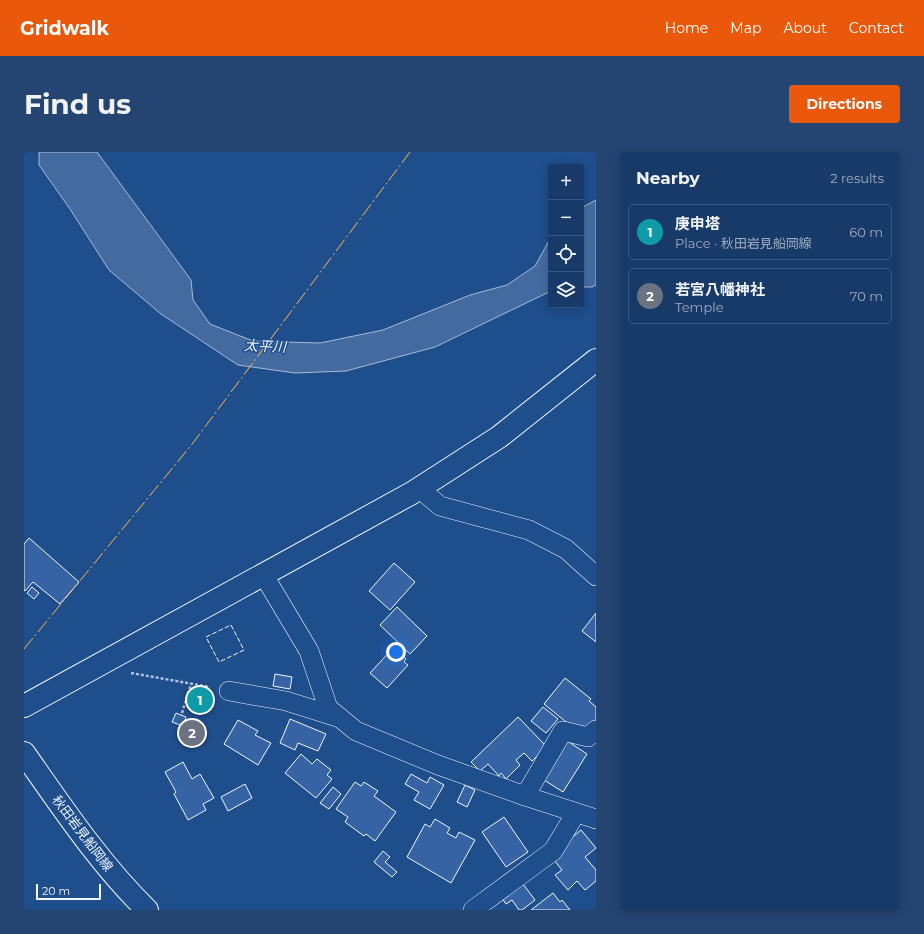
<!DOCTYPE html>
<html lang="en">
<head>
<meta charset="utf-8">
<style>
  :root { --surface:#173a69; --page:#244571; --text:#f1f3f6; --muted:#9eadc0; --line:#36547d; --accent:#ea580c }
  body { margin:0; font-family:Montserrat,"Noto Sans JP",sans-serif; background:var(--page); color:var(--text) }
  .controls { position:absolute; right:12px; top:12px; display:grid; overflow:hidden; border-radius:4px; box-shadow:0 2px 10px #0003 }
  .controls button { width:36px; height:36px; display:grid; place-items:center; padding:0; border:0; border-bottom:1px solid var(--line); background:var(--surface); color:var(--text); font:20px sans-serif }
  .scale { position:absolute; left:12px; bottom:10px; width:65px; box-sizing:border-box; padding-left:4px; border:2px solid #f2f6ff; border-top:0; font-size:11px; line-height:14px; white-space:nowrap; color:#f2f6ff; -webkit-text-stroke:3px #1f4e8c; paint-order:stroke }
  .you { position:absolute; left:372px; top:500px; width:14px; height:14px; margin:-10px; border:3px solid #fff; border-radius:50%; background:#1a73e8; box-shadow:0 0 0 6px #1a73e833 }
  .badge { display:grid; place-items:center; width:26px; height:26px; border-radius:50%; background:var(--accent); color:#fff; font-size:13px; font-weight:700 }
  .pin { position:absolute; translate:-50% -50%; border:2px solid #fff; box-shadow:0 1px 4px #0006 }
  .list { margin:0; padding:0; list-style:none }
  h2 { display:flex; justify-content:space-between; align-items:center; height:52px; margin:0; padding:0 16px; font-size:17px }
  h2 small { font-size:13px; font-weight:400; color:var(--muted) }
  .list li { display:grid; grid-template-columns:26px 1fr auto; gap:12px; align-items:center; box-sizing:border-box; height:56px; margin:0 8px 8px; padding:0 8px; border:1px solid var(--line); border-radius:4px }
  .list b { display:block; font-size:15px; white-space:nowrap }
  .list p { margin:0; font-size:13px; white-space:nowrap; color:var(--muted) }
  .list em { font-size:13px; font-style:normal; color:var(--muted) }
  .icon { flex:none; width:22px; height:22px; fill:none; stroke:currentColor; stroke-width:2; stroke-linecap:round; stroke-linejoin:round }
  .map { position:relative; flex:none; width:572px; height:758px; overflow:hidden; border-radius:4px }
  header { display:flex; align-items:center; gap:24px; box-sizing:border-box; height:56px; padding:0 20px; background:var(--accent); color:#fff }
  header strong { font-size:19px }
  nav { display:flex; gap:22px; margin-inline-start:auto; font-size:14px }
  .intro { display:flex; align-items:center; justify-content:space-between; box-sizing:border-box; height:96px; padding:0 24px }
  h1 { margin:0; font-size:28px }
  .button { padding:10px 18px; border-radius:4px; background:var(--accent); color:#fff; font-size:14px; font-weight:700 }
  main { display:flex; gap:24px; padding:0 24px }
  aside { flex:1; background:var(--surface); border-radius:4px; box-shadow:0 2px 10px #0003 }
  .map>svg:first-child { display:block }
  .water { fill:#446ba0; stroke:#a8bbd7 }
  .building { fill:#3563a3; stroke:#f2f6ff }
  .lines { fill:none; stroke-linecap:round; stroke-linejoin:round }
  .street-casing { stroke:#f2f6ff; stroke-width:20 }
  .secondary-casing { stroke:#f2f6ff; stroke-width:24 }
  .primary-casing { stroke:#f2f6ff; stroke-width:24 }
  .path { stroke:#b3c4dc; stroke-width:2.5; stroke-dasharray:3 2; stroke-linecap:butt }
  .street { stroke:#1f4e8c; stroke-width:19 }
  .secondary { stroke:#1f4e8c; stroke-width:22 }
  .primary { stroke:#1f4e8c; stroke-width:22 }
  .fence { stroke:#f2f6ff; stroke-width:1; stroke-dasharray:5 2; stroke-linecap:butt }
  .power { stroke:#ffb74d; stroke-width:1; stroke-dasharray:14 3 2 3; stroke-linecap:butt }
  .labels { text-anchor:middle; stroke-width:3; stroke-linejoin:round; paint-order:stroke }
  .street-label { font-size:13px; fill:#f2f6ff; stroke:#1f4e8c }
  .water-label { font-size:14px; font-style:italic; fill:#f2f6ff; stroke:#1f4e8c }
</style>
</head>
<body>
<header>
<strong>Gridwalk</strong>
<nav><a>Home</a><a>Map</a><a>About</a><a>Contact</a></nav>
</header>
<div class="intro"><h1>Find us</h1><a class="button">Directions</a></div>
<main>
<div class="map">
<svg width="572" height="758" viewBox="0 0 572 758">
  <rect width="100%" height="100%" fill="#1f4e8c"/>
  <!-- water -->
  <g class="water">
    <path d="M15 0H73L167 128 169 148 186 172 229 189 296 191 359 178 446 143 483 133 511 114 527 85V139L411 195 322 219 271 221 214 213 137 162 85 118 46 57 15 13Z"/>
    <path d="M572 48V133L568 135H557V56Z"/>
  </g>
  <!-- building -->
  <g class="building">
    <path d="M5 386 55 430 36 452 9 430 1 439 0 438V392Z"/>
    <path d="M370 411 391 430 366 458 345 439Z"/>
    <path d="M8 435 15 441 10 447 3 441Z"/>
    <path d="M373 455 403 484 386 502 356 473Z"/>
    <path d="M572 461V490L558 479Z"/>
    <path d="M370 495 382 507 380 510 384 513 363 536 346 521Z"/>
    <path d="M251 522 268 525 266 537 249 534Z"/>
    <path d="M541 526 567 547 565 549 572 555V573L552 578 520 552Z"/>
    <path d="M519 555 534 567 522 581 507 569Z"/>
    <path d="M152 561 162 565 159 574 148 570Z"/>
    <path d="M494 565 523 595 508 609 500 601 492 608 496 613 482 627 477 621 475 624 464 612 456 619 447 610Z"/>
    <path d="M266 567 302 582 294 599 274 591 271 598 256 591Z"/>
    <path d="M214 568 234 579 231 583 247 591 234 613 200 592Z"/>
    <path d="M542 588 563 602 539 640 517 626Z"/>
    <path d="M277 602 288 612 293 607 307 618 303 623 308 627 292 646 261 621Z"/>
    <path d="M159 610 168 627 176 622 190 646 179 652 182 658 164 668 150 642 152 640 141 620Z"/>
    <path d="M387 622 403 631 406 625 420 633 406 657 390 648 395 640 381 632Z"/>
    <path d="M331 630 337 634 340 630 354 639 350 644 372 660 351 689 342 682 340 684 321 670 324 665 312 657Z"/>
    <path d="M221 632 228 646 204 659 197 645Z"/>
    <path d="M441 633 451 638 443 655 433 650Z"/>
    <path d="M309 635 317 642 305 657 296 651Z"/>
    <path d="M480 665 504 700 482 715 458 680Z"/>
    <path d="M411 667 426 676 423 681 432 686 435 680 451 688 427 731 383 705 401 672 406 675Z"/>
    <path d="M557 678 572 696 561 705 572 718V729L561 738 553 729 544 738 531 723 538 718 526 703Z"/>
    <path d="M359 699 366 705 361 710 373 720 368 725 350 710Z"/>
    <path d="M496 728 511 748 498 758H495L488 748 482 752 476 743Z"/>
    <path d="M529 741 536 750 538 748 546 758H507Z"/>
  </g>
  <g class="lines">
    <defs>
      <g id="street">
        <path d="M395 336 416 354 505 378 542 397 572 424"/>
        <path d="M239 422 285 499 304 556 332 579 414 613 501 644 572 667"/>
        <path d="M205 539 262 549 316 566"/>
        <path d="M501 644 539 579 564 585 572 578"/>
        <path d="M449 758 529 699 552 661"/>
      </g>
      <path id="secondary" d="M0 554 388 341 475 285 572 208"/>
      <path id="primary" d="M0 601C38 655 75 711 123 758"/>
    </defs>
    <!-- street casing -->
    <use href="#street" class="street-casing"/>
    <!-- secondary casing -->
    <use href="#secondary" class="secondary-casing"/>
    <!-- primary casing -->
    <use href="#primary" class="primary-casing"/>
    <!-- path -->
    <g class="path">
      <path d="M107 521 186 535"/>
      <path d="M158 561 167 532"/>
    </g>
    <!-- street -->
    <use href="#street" class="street"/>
    <!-- secondary -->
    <use href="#secondary" class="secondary"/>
    <!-- primary -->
    <use href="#primary" class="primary"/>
    <!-- fence -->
    <path class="fence" d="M207 473 220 498 195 510 182 485Z"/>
    <!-- power -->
    <path class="power" d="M0 497 169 291 386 0"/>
  </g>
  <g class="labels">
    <!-- street labels -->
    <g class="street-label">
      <text transform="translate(59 681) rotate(53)" y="5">秋田岩見船岡線</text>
    </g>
    <!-- water labels -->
    <g class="water-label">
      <text transform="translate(241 194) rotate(3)" y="5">太平川</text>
    </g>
  </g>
</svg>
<div class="controls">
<button>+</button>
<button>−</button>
<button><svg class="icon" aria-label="locate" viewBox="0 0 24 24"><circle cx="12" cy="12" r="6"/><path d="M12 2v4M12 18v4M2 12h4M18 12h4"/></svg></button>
<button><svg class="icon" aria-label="layers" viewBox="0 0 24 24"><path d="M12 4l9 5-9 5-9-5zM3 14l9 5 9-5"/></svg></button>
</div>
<div class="scale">20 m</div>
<div class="you"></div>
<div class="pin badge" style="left:176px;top:548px;background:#0f9aa8">1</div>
<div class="pin badge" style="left:168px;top:581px;background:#6b7280">2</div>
</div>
<aside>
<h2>Nearby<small>2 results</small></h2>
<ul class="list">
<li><span class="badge" style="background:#0f9aa8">1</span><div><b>庚申塔</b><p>Place · 秋田岩見船岡線</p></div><em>60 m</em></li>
<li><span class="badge" style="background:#6b7280">2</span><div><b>若宮八幡神社</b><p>Temple</p></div><em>70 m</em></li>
</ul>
</aside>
</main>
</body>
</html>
